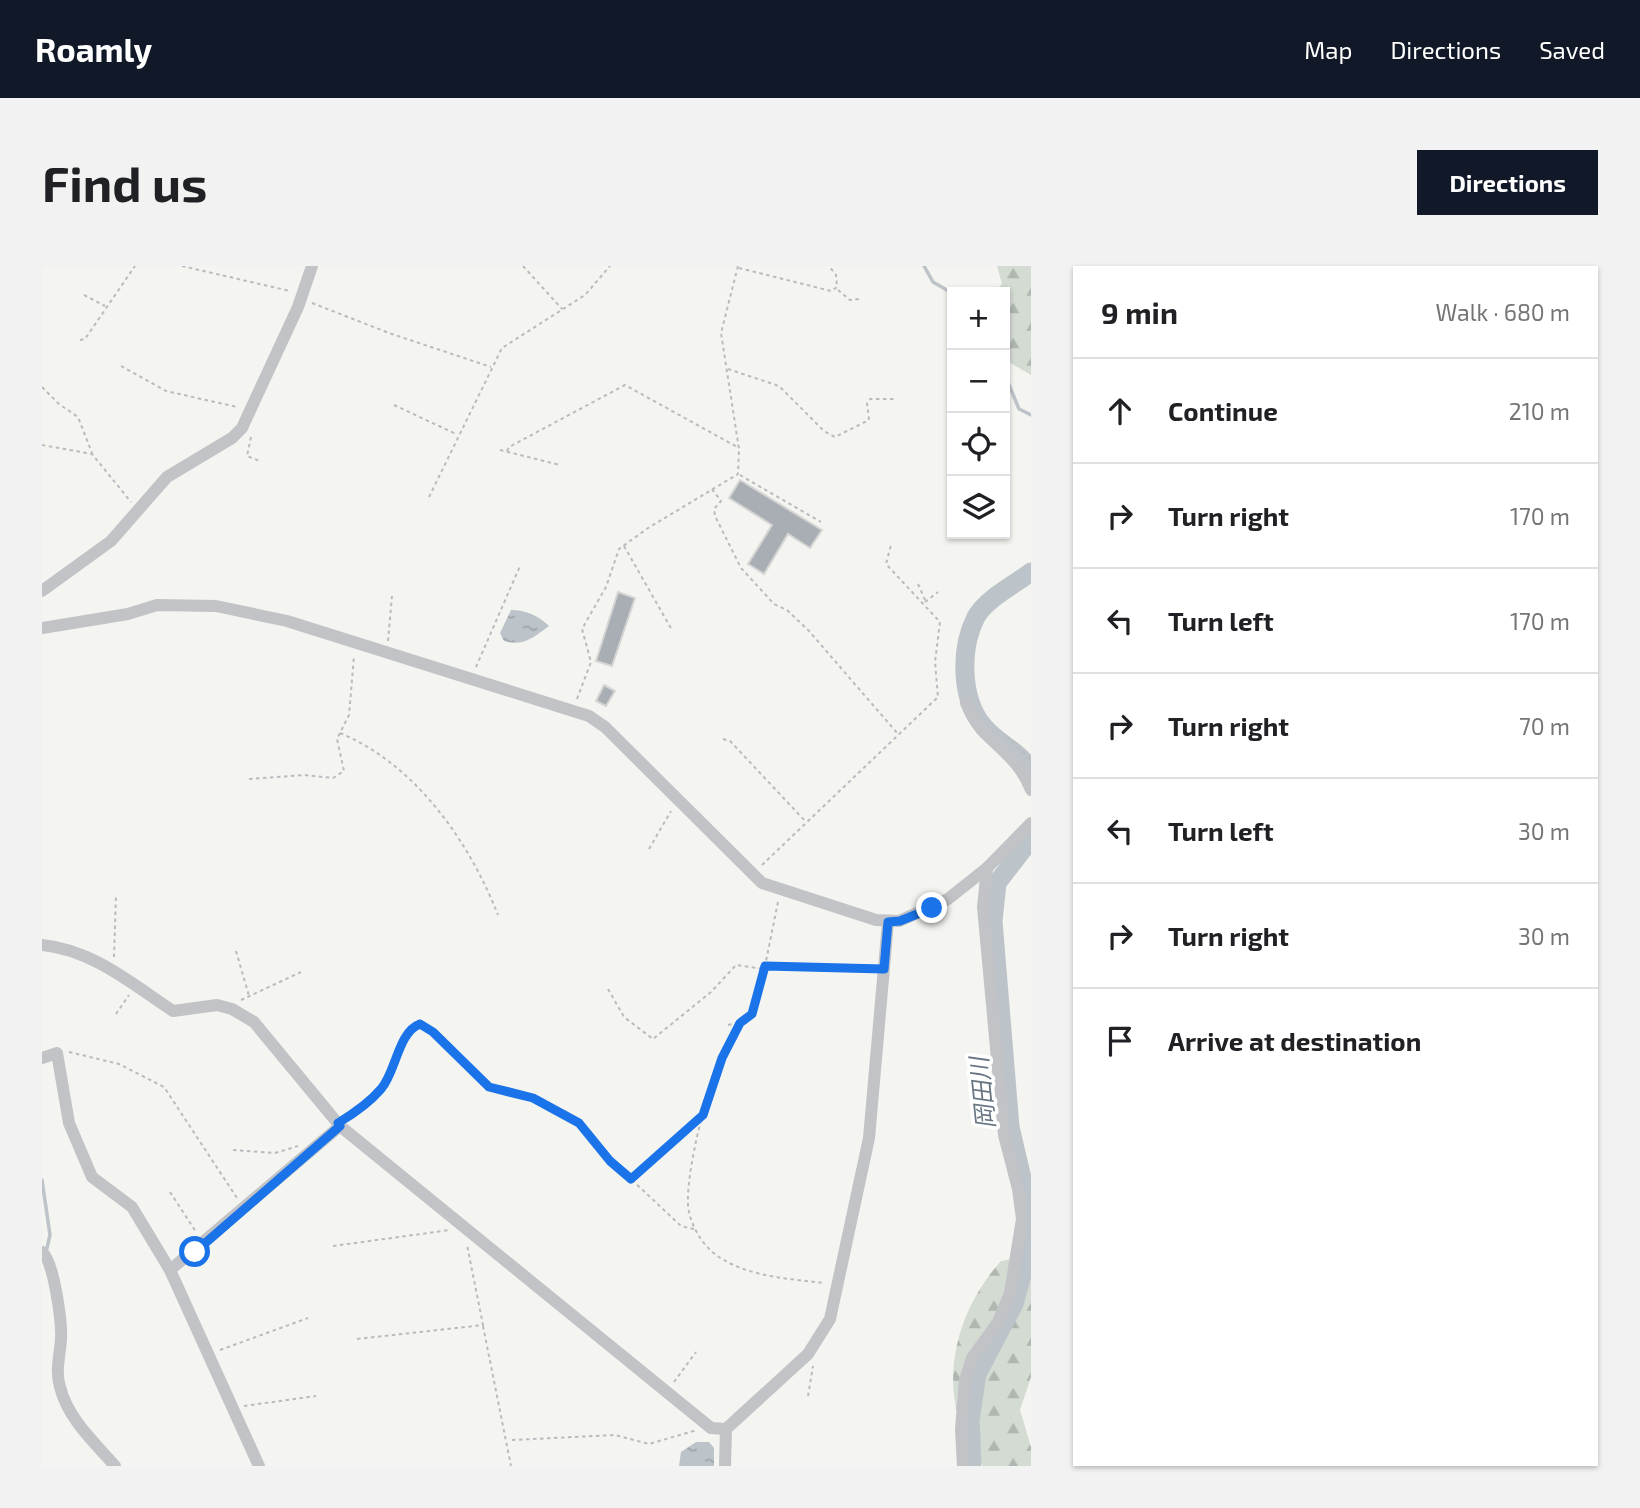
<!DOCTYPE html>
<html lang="en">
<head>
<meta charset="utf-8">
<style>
  :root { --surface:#fff; --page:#f2f2f2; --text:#202124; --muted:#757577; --line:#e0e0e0; --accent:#111827 }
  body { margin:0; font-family:"Exo 2","Noto Sans JP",sans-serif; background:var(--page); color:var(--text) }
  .controls { position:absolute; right:21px; top:21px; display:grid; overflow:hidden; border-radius:0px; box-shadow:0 2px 5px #0004 }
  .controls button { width:63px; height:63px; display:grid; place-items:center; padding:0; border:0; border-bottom:2px solid var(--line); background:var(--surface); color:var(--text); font:35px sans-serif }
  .stop { position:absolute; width:21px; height:21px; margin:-16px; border:5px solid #1a73e8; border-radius:50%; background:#fff }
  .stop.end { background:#1a73e8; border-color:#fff; box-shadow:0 2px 7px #0008 }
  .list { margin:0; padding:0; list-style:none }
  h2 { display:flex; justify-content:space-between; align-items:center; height:91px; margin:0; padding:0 28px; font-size:30px }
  h2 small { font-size:23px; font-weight:400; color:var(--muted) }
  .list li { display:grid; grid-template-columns:46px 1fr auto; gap:21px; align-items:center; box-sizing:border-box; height:105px; padding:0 28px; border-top:2px solid var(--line) }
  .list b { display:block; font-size:26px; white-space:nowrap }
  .list em { font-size:23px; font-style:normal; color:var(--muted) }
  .icon { flex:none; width:38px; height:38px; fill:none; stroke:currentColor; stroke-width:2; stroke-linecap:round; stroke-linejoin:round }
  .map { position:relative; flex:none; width:989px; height:1200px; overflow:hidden; border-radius:0px }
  header { display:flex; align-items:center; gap:42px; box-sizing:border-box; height:98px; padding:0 35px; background:var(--accent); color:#fff }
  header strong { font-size:33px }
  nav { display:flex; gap:38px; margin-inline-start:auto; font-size:24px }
  .intro { display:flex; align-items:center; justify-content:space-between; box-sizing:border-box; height:168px; padding:0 42px }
  h1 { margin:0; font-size:49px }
  .button { padding:18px 32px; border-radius:0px; background:var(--accent); color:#fff; font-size:24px; font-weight:700 }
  main { display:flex; gap:42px; padding:0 42px }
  aside { flex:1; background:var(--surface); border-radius:0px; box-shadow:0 2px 5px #0004 }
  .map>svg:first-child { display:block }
  .forest { fill:url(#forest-firs) }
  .water { fill:url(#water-ripples) }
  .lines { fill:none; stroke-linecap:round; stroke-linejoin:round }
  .stream { stroke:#bcc3c9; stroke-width:3.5 }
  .river { stroke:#bcc3c9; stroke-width:19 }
  .building { fill:#a9aeb4; stroke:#d5d6d4; stroke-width:2 }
  .path { stroke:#babbbe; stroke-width:2; stroke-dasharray:3.5 3.5; stroke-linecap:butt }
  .minor { stroke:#c1c3c6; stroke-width:12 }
  .route { stroke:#1a73e8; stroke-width:9 }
  .labels { text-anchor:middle; stroke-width:7; stroke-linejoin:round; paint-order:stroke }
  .water-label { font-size:24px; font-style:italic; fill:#687683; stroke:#fff }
</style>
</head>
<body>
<header>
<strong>Roamly</strong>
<nav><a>Map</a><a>Directions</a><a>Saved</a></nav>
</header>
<div class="intro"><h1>Find us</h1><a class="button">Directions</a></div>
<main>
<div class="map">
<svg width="989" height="1200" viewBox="0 0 989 1200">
  <defs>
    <pattern id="forest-firs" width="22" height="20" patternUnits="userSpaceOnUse" patternTransform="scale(1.75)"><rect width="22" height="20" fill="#d4dbd3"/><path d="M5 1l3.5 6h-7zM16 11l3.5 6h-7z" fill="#b0b6b0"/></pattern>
    <pattern id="water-ripples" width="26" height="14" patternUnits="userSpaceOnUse" patternTransform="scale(1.75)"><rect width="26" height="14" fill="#bcc3c9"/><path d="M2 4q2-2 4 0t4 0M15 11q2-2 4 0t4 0" fill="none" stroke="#9da3a8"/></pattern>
  </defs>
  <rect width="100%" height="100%" fill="#f4f4f1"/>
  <!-- forest -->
  <g class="forest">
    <path d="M955 0H989V109L963 94V26H952L960 18Z"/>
    <path d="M989 990V1111L978 1144 989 1181V1200H941C932 1183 920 1165 915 1146 902 1092 923 1035 959 995Z"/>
  </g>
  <!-- water -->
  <g class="water">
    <path d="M469 344C484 344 497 350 507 360 492 371 481 381 462 375L458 367Z"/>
    <path d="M654 1176H667L672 1182V1200H637L639 1186Z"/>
  </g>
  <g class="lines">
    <!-- stream -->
    <g class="stream">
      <path d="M882 0 891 16 910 27"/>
      <path d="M963 83V93"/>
      <path d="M963 109 977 143 989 149"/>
      <path d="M0 914 8 969 4 986"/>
    </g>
    <!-- river -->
    <g class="river">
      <path d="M989 306C972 319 945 332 934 351 918 382 918 433 942 461 956 478 978 485 989 505"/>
      <path d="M930 1200 928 1154 935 1108 972 1038 987 983V942L968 861 951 655 955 617 989 573"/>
    </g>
  </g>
  <!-- building -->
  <g class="building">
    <path d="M698 214 780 264 768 282 746 268 722 308 706 298 730 259 687 232Z"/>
    <path d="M576 326 593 332 570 400 554 395Z"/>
    <path d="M562 419 573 425 564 440 554 435Z"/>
  </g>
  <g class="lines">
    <!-- path -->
    <g class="path">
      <path d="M140 0 248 25"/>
      <path d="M481 0 520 43"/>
      <path d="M697 2 789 25 795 21 794 9 787 0"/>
      <path d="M796 24 808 34 818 33"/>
      <path d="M42 29 63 40"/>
      <path d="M270 37 347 67 449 101"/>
      <path d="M38 74 43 73 93 0"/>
      <path d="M79 100 124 125 195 141"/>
      <path d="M686 103 737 120 782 165 793 171 827 154 825 137 828 133H852"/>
      <path d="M0 121 17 138 36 151 50 187"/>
      <path d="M352 139 414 168"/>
      <path d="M209 171 205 190 218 195"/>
      <path d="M0 179 50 188 89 236"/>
      <path d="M458 184 518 199"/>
      <path d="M465 185 467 181 583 119 697 182"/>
      <path d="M698 209 779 256"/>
      <path d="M670 223 679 235 672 243 673 250 699 302 732 338 745 344 767 365 856 468"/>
      <path d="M387 231 460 82 543 29 568 0"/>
      <path d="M582 280 630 364"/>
      <path d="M876 318 884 336"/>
      <path d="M883 336 896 326"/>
      <path d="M346 375 350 330"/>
      <path d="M434 401 478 300"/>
      <path d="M535 433 549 396 540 363 564 321 577 283 606 262 696 208 697 183 679 67 696 0"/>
      <path d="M298 467C373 498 427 575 456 649"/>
      <path d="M965 471 989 494"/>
      <path d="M681 473 688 475 764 556"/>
      <path d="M207 513 262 509 291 512 302 505 295 473 307 449 312 390"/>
      <path d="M607 583 629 545"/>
      <path d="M720 599 896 431 893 396 898 356 844 298 849 279"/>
      <path d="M736 636 723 700 830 704"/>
      <path d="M194 685 207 730"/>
      <path d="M72 691 74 629"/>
      <path d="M566 723 582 751 611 773 669 726 694 699 722 703"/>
      <path d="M199 734 259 706"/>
      <path d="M74 748 87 729"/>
      <path d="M698 757C690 777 678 795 670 815 661 841 641 921 647 946 651 964 663 983 680 993 710 1011 748 1013 783 1017"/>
      <path d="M686 759C718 754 715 731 722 704"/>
      <path d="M27 786 77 798 122 821 195 932"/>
      <path d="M306 851C322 839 338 827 349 809 358 794 359 765 378 758L391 766 447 821 491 832 537 857 568 895 589 913 661 849"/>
      <path d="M191 884 233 887 256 880"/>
      <path d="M590 914 639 960 652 963"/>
      <path d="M128 926 154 966"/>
      <path d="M291 980 408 964"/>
      <path d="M441 1060 469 1200"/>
      <path d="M315 1073 441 1059 425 979"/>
      <path d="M178 1084 266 1052"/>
      <path d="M632 1116 654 1086"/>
      <path d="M766 1130 771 1100"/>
      <path d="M202 1140 274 1130"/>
      <path d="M470 1174 573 1169 607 1178 655 1164"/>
    </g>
    <!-- minor -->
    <g class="minor">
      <path d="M0 325 69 275 125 211 190 172 200 162 256 41 270 0"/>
      <path d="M0 362 86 348 115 339 174 340 245 355 547 450 563 461 720 617 834 654 857 655 906 633 945 602 989 557"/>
      <path d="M924 437C940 477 974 484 989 524"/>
      <path d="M0 679C51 684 90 718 131 745L175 739 190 743 212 756 298 860 669 1162 684 1163"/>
      <path d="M0 792 15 787 27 857 50 911 90 941 128 1004 217 1200"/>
      <path d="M0 986C12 995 20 1057 19 1073 18 1090 13 1105 18 1121 26 1153 52 1176 73 1200"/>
      <path d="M128 1004 298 860"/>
      <path d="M683 1200 684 1163 766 1088 788 1053 827 872 846 656"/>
      <path d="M921 1200 919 1163 923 1114 930 1092 956 1056 968 1027 980 953 976 923 962 869 941 641 945 602"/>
    </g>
  </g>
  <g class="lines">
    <!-- route -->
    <path class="route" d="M153 986 298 860 296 857C311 848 328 836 339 823 354 806 356 766 378 758L391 766 447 821 491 832 537 857 568 895 589 913 661 849 680 792 698 757 710 748 723 700 842 703 846 656 858 655 890 642"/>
  </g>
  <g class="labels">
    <!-- water labels -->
    <g class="water-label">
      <text transform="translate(941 827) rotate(-96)" y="8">岡田川</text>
    </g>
  </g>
</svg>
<div class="controls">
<button>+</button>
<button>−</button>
<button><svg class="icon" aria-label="locate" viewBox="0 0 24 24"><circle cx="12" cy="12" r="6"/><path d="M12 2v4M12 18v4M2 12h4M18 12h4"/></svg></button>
<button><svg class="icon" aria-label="layers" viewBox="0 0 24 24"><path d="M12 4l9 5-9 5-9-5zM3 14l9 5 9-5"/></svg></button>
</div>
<div class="stop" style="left:153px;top:986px"></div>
<div class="stop end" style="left:890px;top:642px"></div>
</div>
<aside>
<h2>9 min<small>Walk · 680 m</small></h2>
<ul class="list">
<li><svg class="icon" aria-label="ahead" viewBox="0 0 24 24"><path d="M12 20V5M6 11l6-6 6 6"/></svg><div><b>Continue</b></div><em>210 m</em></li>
<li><svg class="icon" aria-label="right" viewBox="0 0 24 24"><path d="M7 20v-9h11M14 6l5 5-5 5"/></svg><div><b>Turn right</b></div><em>170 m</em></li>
<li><svg class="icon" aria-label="left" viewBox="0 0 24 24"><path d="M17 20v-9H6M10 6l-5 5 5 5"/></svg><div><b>Turn left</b></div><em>170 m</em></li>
<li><svg class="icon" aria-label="right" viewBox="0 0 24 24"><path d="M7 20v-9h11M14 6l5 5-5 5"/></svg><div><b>Turn right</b></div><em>70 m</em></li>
<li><svg class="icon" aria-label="left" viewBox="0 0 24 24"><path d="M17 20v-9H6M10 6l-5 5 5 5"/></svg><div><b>Turn left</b></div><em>30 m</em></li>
<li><svg class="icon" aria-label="right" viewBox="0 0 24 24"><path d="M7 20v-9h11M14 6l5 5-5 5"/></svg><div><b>Turn right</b></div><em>30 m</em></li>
<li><svg class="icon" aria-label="arrive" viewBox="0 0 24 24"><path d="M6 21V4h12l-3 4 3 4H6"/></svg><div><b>Arrive at destination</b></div></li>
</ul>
</aside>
</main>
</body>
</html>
